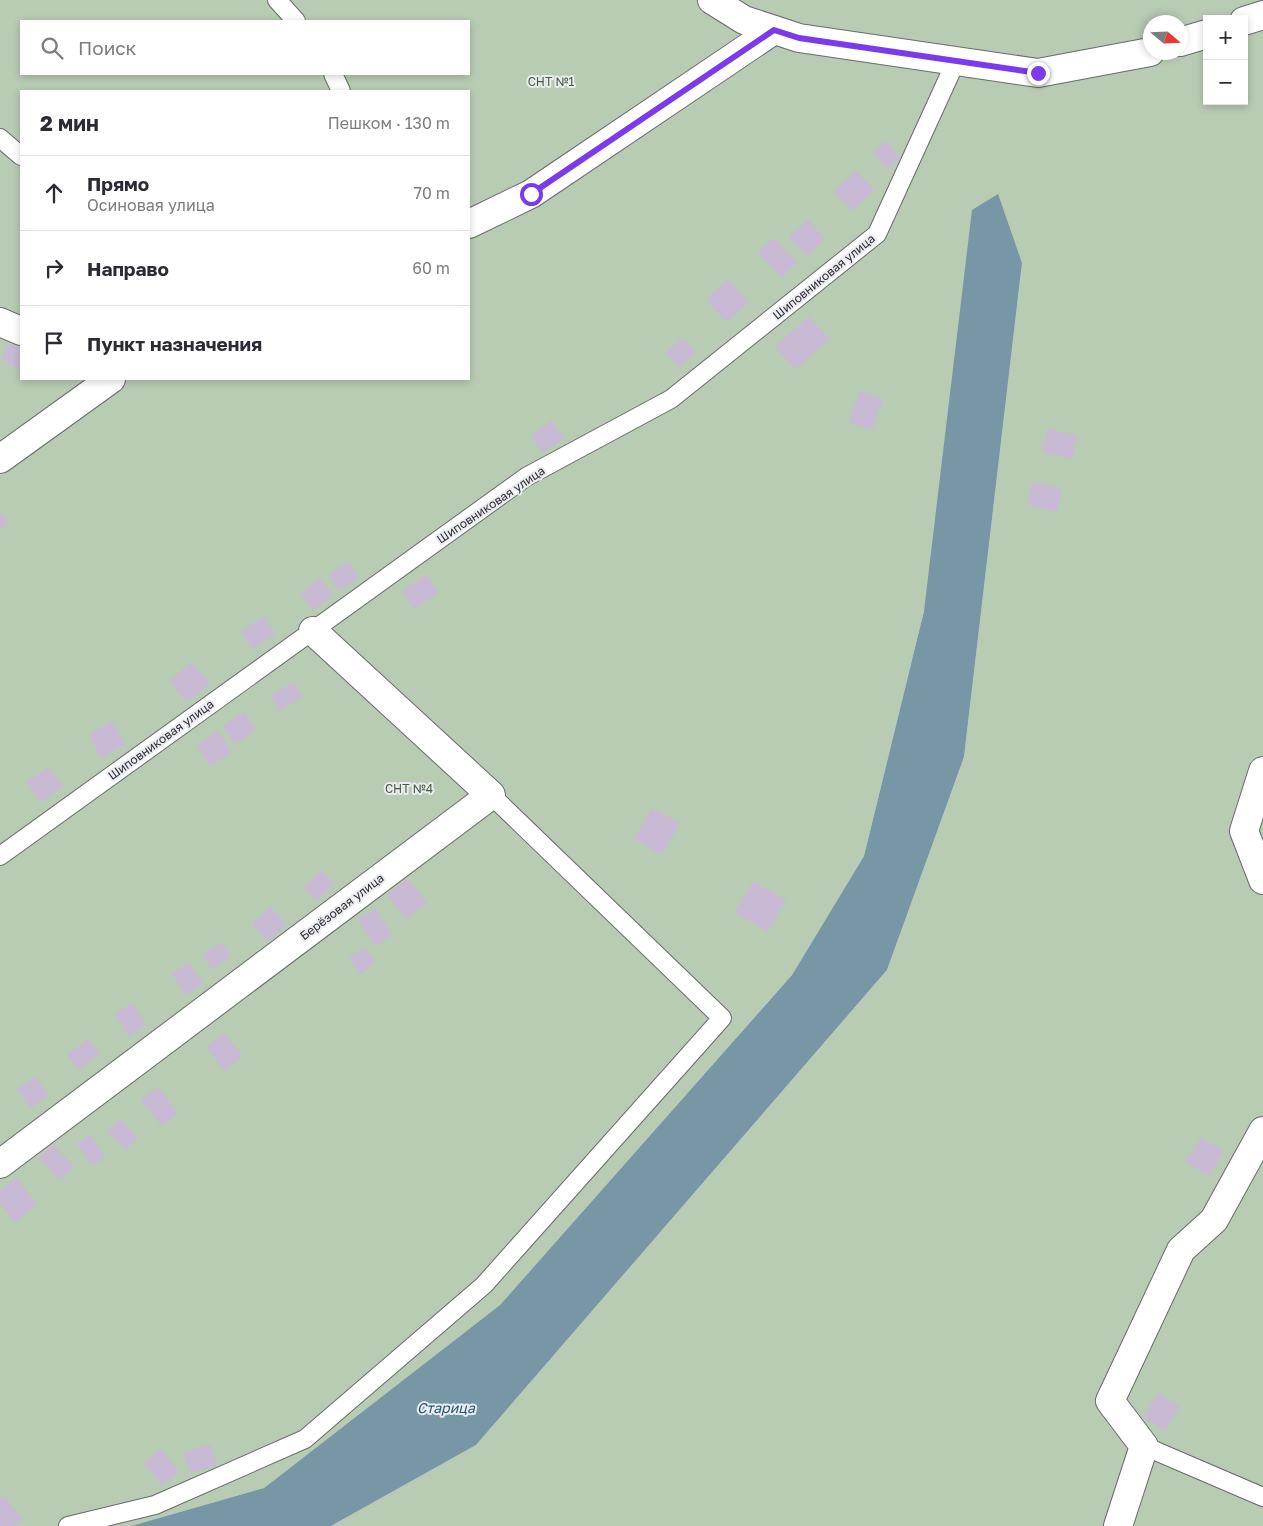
<!DOCTYPE html>
<html lang="ru">
<head>
<meta charset="utf-8">
<style>
  :root { --surface:#fff; --page:#f2f2f3; --text:#2b2b33; --muted:#7c7c81; --line:#e1e1e2 }
  body { margin:0; font-family:"Golos Text",sans-serif; background:var(--page); color:var(--text) }
  .controls { position:absolute; right:15px; top:15px; display:grid; overflow:hidden; border-radius:0px; box-shadow:0 2px 8px #0003 }
  .controls button { width:45px; height:45px; display:grid; place-items:center; padding:0; border:0; border-bottom:1px solid var(--line); background:var(--surface); color:var(--text); font:25px sans-serif }
  .compass { position:absolute; left:1143px; top:15px; width:45px; height:45px; border-radius:50%; background:var(--surface); box-shadow:0 2px 8px #0003; rotate:109deg }
  .stop { position:absolute; width:15px; height:15px; margin:-11px; border:4px solid #7c3aed; border-radius:50%; background:#fff }
  .stop.end { background:#7c3aed; border-color:#fff; box-shadow:0 1px 5px #0008 }
  .list { margin:0; padding:0; list-style:none }
  h2 { display:flex; justify-content:space-between; align-items:center; height:65px; margin:0; padding:0 20px; font-size:21px }
  h2 small { font-size:16px; font-weight:400; color:var(--muted) }
  .list li { display:grid; grid-template-columns:32px 1fr auto; gap:15px; align-items:center; box-sizing:border-box; height:75px; padding:0 20px; border-top:1px solid var(--line) }
  .list b { display:block; font-size:19px; white-space:nowrap }
  .list p { margin:0; font-size:16px; white-space:nowrap; color:var(--muted) }
  .list em { font-size:16px; font-style:normal; color:var(--muted) }
  .icon { flex:none; width:28px; height:28px; fill:none; stroke:currentColor; stroke-width:2; stroke-linecap:round; stroke-linejoin:round }
  .map { position:relative; flex:none; width:1263px; height:1526px; overflow:hidden }
  .search { position:absolute; background:var(--surface); box-shadow:0 2px 8px #0003; left:20px; top:20px; width:450px; height:55px; display:flex; align-items:center; gap:12px; box-sizing:border-box; padding:0 18px; border-radius:0px; color:var(--muted); font-size:19px }
  .panel { position:absolute; background:var(--surface); box-shadow:0 2px 8px #0003; left:20px; top:90px; width:450px; height:290px; border-radius:0px }
  .map>svg:first-child { display:block }
  .green { fill:#b8cbb3; fill-rule:evenodd }
  .water { fill:#7796a6 }
  .building { fill:#c8b9d5 }
  .lines { fill:none; stroke-linecap:round; stroke-linejoin:round }
  .service-casing { stroke:#6a6a70; stroke-width:20 }
  .minor-casing { stroke:#6a6a70; stroke-width:30 }
  .service { stroke:#fff; stroke-width:18 }
  .minor { stroke:#fff; stroke-width:28 }
  .route { stroke:#7c3aed; stroke-width:6 }
  .labels { text-anchor:middle; stroke-width:4; stroke-linejoin:round; paint-order:stroke }
  .park-label { font-size:12px; fill:#416139; stroke:#ebebf2 }
  .street-label { font-size:12px; fill:#2e2e30; stroke:#ebebf2 }
  .water-label { font-size:14px; font-style:italic; fill:#1e5771; stroke:#ebebf2 }
</style>
</head>
<body>
<div class="map">
<svg width="1263" height="1526" viewBox="0 0 1263 1526">
  <rect width="100%" height="100%" fill="#ebebf2"/>
  <!-- green -->
  <path class="green" d="M0 0H1263V1526H331L476 1445 887 970 964 757 1022 263 924 611 864 856 792 975 500 1305 264 1488 131 1526H0ZM1207 19H1244V101H1207ZM21 21H469V74H21ZM1150 22H1180V52H1150ZM21 91H469V379H21Z"/>
  <!-- water -->
  <path class="water" d="M998 194 1022 263 964 757 887 970 476 1445 331 1526H131L264 1488 500 1305 792 975 864 856 924 611 972 210Z"/>
  <!-- building -->
  <g class="building">
    <path d="M886 141 900 158 887 169 873 152Z"/>
    <path d="M856 171 874 190 852 211 834 192Z"/>
    <path d="M808 220 825 239 807 256 789 237Z"/>
    <path d="M773 238 797 262 782 277 758 253Z"/>
    <path d="M728 279 749 302 727 322 706 300Z"/>
    <path d="M809 317 829 339 796 369 775 347Z"/>
    <path d="M683 338 696 352 679 367 666 353Z"/>
    <path d="M10 343 21 349V370L1 359Z"/>
    <path d="M860 391 883 399 872 430 849 422Z"/>
    <path d="M552 421 564 438 543 453 531 436Z"/>
    <path d="M1047 429 1077 435 1072 459 1042 452Z"/>
    <path d="M1032 482 1062 488 1057 511 1027 505Z"/>
    <path d="M0 512 9 523 0 530Z"/>
    <path d="M349 562 359 579 339 591 329 574Z"/>
    <path d="M427 575 438 593 414 609 402 591Z"/>
    <path d="M320 578 333 596 313 610 301 593Z"/>
    <path d="M264 616 275 635 253 649 241 631Z"/>
    <path d="M192 662 210 684 187 702 169 681Z"/>
    <path d="M293 682 303 696 280 711 271 696Z"/>
    <path d="M244 712 256 730 235 744 223 726Z"/>
    <path d="M112 721 125 744 101 758 89 735Z"/>
    <path d="M218 731 232 752 210 766 196 745Z"/>
    <path d="M49 767 63 787 41 802 27 782Z"/>
    <path d="M652 808 680 823 662 855 634 839Z"/>
    <path d="M321 870 334 884 317 901 304 888Z"/>
    <path d="M408 879 427 903 406 919 387 895Z"/>
    <path d="M753 881 786 900 768 932 735 913Z"/>
    <path d="M271 907 286 925 267 942 252 924Z"/>
    <path d="M375 908 392 935 375 946 358 919Z"/>
    <path d="M222 942 231 957 212 969 203 954Z"/>
    <path d="M365 947 376 963 360 974 349 958Z"/>
    <path d="M189 962 203 984 186 995 172 974Z"/>
    <path d="M132 1003 146 1025 129 1036 115 1014Z"/>
    <path d="M223 1033 243 1056 225 1071 206 1047Z"/>
    <path d="M88 1039 100 1053 79 1070 67 1055Z"/>
    <path d="M35 1077 49 1095 31 1108 17 1089Z"/>
    <path d="M158 1087 178 1113 162 1126 141 1100Z"/>
    <path d="M121 1119 138 1138 126 1150 107 1131Z"/>
    <path d="M91 1135 105 1157 92 1166 77 1143Z"/>
    <path d="M1200 1138 1224 1151 1210 1176 1186 1163Z"/>
    <path d="M53 1145 74 1167 60 1180 39 1158Z"/>
    <path d="M16 1178 37 1204 15 1222 0 1203V1191Z"/>
    <path d="M1158 1393 1180 1407 1165 1431 1143 1417Z"/>
    <path d="M210 1444 217 1465 190 1473 184 1452Z"/>
    <path d="M161 1450 179 1472 162 1485 144 1463Z"/>
    <path d="M4 1496 23 1519 13 1526H0V1499Z"/>
  </g>
  <g class="lines">
    <defs>
      <g id="service">
        <path d="M277 0 296 21"/>
        <path d="M333 74 341 91"/>
        <path d="M0 138 21 156"/>
        <path d="M0 856 526 477 671 399 877 234 956 61"/>
        <path d="M1144 1446 1263 1497"/>
        <path d="M68 1526 155 1505 305 1439 484 1285 722 1018 491 795"/>
      </g>
      <g id="minor">
        <path d="M712 0 744 20 799 38 1038 73 1150 52"/>
        <path d="M1244 21 1263 15"/>
        <path d="M1180 42 1207 34"/>
        <path d="M469 224 531 194 774 30"/>
        <path d="M0 322 21 331"/>
        <path d="M0 459 111 379"/>
        <path d="M1263 771 1244 831 1263 880"/>
        <path d="M0 1164 491 795 313 631"/>
        <path d="M1118 1526 1144 1446 1110 1401 1181 1250 1214 1220 1263 1131"/>
      </g>
    </defs>
    <!-- service casing -->
    <use href="#service" class="service-casing"/>
    <!-- minor casing -->
    <use href="#minor" class="minor-casing"/>
    <!-- service -->
    <use href="#service" class="service"/>
    <!-- minor -->
    <use href="#minor" class="minor"/>
  </g>
  <g class="lines">
    <!-- route -->
    <path class="route" d="M531 194 774 30 799 38 1038 73"/>
  </g>
  <g class="labels">
    <!-- park labels -->
    <g class="park-label">
      <text x="551" y="86">СНТ №1</text>
      <text x="409" y="793">СНТ №4</text>
    </g>
    <!-- street labels -->
    <g class="street-label">
      <text transform="translate(824 277) rotate(-39)" y="4">Шиповниковая улица</text>
      <text transform="translate(491 505) rotate(-34)" y="4">Шиповниковая улица</text>
      <text transform="translate(161 740) rotate(-36)" y="4">Шиповниковая улица</text>
      <text transform="translate(342 907) rotate(-37)" y="4">Берёзовая улица</text>
    </g>
    <!-- water labels -->
    <g class="water-label">
      <text x="446" y="1413">Старица</text>
    </g>
  </g>
</svg>
<div class="controls">
<button>+</button>
<button>−</button>
</div>
<svg class="compass" viewBox="-18 -18 36 36"><path d="M0-13l5 13h-10z" fill="#e53935"/><path d="M0 13l5-13h-10z" fill="#7c7c81"/></svg>
<div class="stop" style="left:531px;top:194px"></div>
<div class="stop end" style="left:1038px;top:73px"></div>
<div class="search"><svg class="icon" aria-label="search" viewBox="0 0 24 24"><circle cx="10" cy="10" r="6"/><path d="M15 15l6 6"/></svg>Поиск</div>
<section class="panel">
<h2>2 мин<small>Пешком · 130 m</small></h2>
<ul class="list">
<li><svg class="icon" aria-label="ahead" viewBox="0 0 24 24"><path d="M12 20V5M6 11l6-6 6 6"/></svg><div><b>Прямо</b><p>Осиновая улица</p></div><em>70 m</em></li>
<li><svg class="icon" aria-label="right" viewBox="0 0 24 24"><path d="M7 20v-9h11M14 6l5 5-5 5"/></svg><div><b>Направо</b></div><em>60 m</em></li>
<li><svg class="icon" aria-label="arrive" viewBox="0 0 24 24"><path d="M6 21V4h12l-3 4 3 4H6"/></svg><div><b>Пункт назначения</b></div></li>
</ul>
</section>
</div>
</body>
</html>
